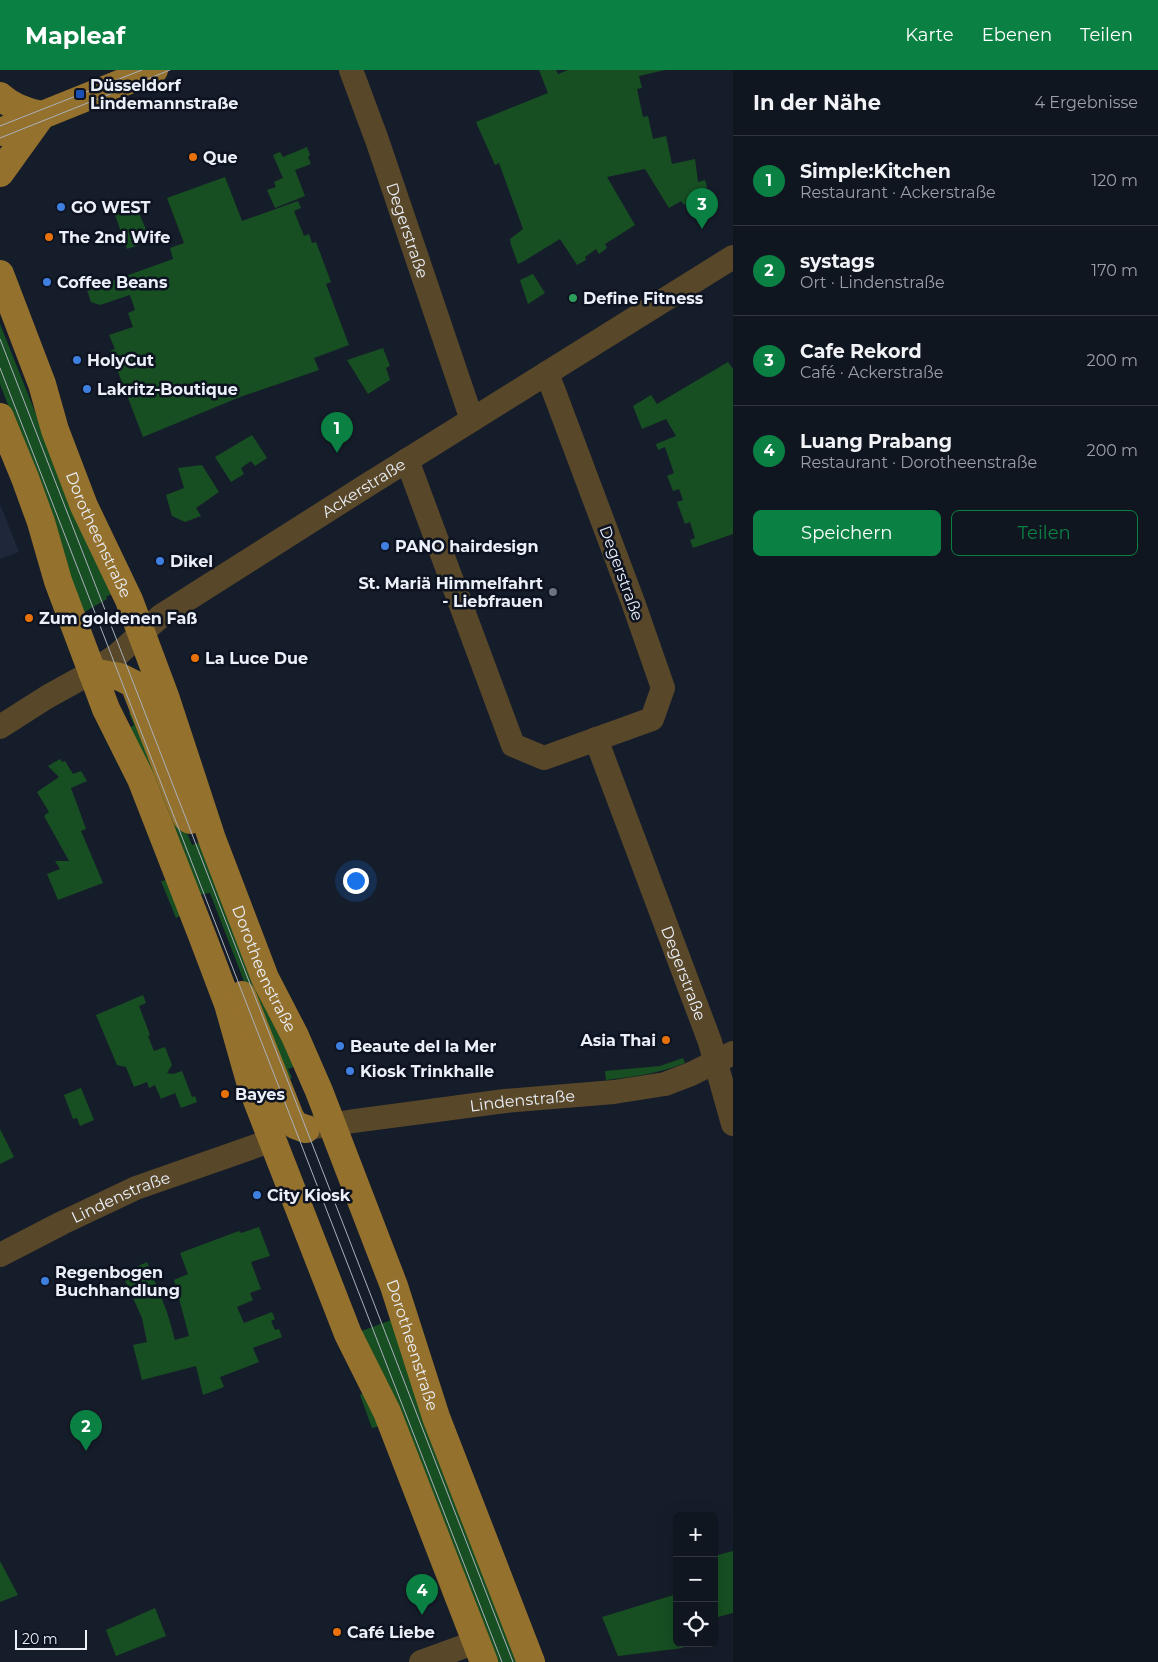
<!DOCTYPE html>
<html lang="de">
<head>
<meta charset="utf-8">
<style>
  :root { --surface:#101620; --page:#1e232d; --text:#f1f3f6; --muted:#9c9fa5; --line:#30353e; --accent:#0b8043 }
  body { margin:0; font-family:Montserrat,sans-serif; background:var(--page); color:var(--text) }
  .controls { position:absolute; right:15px; bottom:15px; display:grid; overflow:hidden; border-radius:8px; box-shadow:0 5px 20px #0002 }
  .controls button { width:45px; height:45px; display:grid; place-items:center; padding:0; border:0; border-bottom:1px solid var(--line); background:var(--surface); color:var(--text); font:25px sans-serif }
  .scale { position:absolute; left:15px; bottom:12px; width:72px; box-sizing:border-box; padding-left:5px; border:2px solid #eaeff8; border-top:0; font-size:14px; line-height:18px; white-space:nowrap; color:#eaeff8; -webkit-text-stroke:4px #0d1320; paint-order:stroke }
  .you { position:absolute; left:355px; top:810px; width:18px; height:18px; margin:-12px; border:4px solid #fff; border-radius:50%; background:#1a73e8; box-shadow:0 0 0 8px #1a73e833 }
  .badge { display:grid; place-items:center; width:32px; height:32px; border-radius:50%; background:var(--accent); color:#fff; font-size:16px; font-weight:700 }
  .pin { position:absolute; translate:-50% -41px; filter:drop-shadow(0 1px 2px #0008) }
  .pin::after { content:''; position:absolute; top:26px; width:18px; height:15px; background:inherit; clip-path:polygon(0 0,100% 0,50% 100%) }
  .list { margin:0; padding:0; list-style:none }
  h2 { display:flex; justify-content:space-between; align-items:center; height:65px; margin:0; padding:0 20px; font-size:21px }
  h2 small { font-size:16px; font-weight:400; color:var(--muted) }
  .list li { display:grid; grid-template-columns:32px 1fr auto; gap:15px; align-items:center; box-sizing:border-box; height:90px; padding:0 20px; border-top:1px solid var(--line) }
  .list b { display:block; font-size:19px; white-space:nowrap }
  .list p { margin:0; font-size:16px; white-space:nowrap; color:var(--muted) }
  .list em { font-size:16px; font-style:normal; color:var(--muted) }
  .actions { display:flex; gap:10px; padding:15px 20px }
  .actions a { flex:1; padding:11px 0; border:1px solid var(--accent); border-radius:8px; text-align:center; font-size:18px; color:var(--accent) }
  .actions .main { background:var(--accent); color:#fff }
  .icon { flex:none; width:28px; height:28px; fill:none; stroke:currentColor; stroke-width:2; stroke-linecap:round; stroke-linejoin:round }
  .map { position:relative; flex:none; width:733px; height:1592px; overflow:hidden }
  header { display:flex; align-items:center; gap:30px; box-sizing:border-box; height:70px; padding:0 25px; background:var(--accent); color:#fff }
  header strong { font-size:24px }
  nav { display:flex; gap:28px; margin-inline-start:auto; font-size:18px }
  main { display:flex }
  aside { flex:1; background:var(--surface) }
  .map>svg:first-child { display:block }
  .built { fill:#1f283a }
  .green { fill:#174f22 }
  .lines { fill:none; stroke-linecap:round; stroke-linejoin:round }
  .minor { stroke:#584729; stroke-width:24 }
  .major { stroke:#94712d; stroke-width:28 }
  .tram { stroke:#abb1bb; stroke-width:1 }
  .transit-dot { fill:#1a4fb4; stroke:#0d1320; stroke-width:2 }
  .food-dot { fill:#e8710a; stroke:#0d1320; stroke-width:2 }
  .shop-dot { fill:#3f7fe0; stroke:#0d1320; stroke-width:2 }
  .leisure-dot { fill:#2e9e5b; stroke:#0d1320; stroke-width:2 }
  .worship-dot { fill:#6b7280; stroke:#0d1320; stroke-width:2 }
  .labels { text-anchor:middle; stroke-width:5; stroke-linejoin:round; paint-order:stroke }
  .poi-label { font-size:16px; font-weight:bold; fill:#eaeff8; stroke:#0d1320; text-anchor:start }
  .street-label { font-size:16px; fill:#eaeff8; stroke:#0d1320 }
</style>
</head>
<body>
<header>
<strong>Mapleaf</strong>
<nav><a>Karte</a><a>Ebenen</a><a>Teilen</a></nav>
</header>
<main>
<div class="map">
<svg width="733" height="1592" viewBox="0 0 733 1592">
  <rect width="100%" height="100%" fill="#161d2a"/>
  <!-- built -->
  <path class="built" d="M0 434 19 482 0 489Z"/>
  <!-- green -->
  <g class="green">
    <path d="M539 0H556L558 4 568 0H665L639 6 642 18 637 19 643 47 648 46 653 69 666 66 672 94 695 89 698 112 705 110 707 117 697 124 698 126 684 135 681 131 669 138 645 99 607 107 635 155 605 174 607 178 599 184 596 179 585 187 586 190 577 195 560 169 524 191 518 194 511 175 510 169 523 159 499 93 495 95 476 52 548 23Z"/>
    <path d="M307 77 310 85 308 87 311 94 295 100 305 126 275 138 267 120 276 117 274 112 283 108 273 85 280 82 283 87Z"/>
    <path d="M225 107 242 151 298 131 301 138 294 141 304 166 309 164 312 173 316 172 331 212 326 214 349 275 314 288 319 300 240 327 143 367 110 281 115 279 109 265 133 257 128 243 135 240 130 225 100 235 91 232 87 220 173 189 170 178 184 173 167 128Z"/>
    <path d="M135 134 151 171 127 179 114 142Z"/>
    <path d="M533 204 545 223 528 234 520 210Z"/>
    <path d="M0 254 51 382 113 523 106 527 107 529 81 544 58 465 0 314Z"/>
    <path d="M383 278 390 296 386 298 390 310 368 324 347 290Z"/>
    <path d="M728 292 733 299V464L693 478 690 470 695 468 690 452 685 454 677 432 683 430 679 419 673 421 667 406 674 403 665 377 658 380 656 374 676 366 666 349 642 359 633 336 651 325 657 334Z"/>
    <path d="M252 365 267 388 255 396 251 391 241 398 244 404 231 412 215 387Z"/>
    <path d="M202 395 219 422 196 438 201 446 185 452 172 446 166 425 184 418 178 398Z"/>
    <path d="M137 640 139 642 192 775 201 772 296 996 288 999 292 1008 282 1010 210 823 198 825 128 659 134 655 129 643Z"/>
    <path d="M60 689 62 692 65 691 73 704 81 701 87 711 71 718 86 759 81 761 103 813 58 830 47 804 60 799 55 791H69L44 746 49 742 37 722 59 707 48 696Z"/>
    <path d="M168 810 181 845 176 848 161 811Z"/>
    <path d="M143 925 146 933 139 936 150 965 148 966 154 981 165 977 172 995 167 1003 173 1004 182 1001 192 1027 195 1026 197 1032 181 1038 175 1023 161 1029 155 1015 149 1018 147 1012 134 1017 126 997 117 995 96 945Z"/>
    <path d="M683 988 685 993C660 1003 633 1007 606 1010L605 1001 660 996Z"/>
    <path d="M81 1018 94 1050 80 1056 77 1048 73 1049 64 1025Z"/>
    <path d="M0 1059 14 1087 0 1094Z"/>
    <path d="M259 1157 270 1186 251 1192 261 1219 250 1223 253 1230 237 1237 244 1253 272 1242 275 1249 271 1251 275 1260 279 1259 282 1267 253 1278 259 1292 220 1307 224 1317 203 1325 196 1296 142 1310 133 1275 147 1272 142 1248 124 1208 136 1203 134 1198 147 1192 167 1242 175 1270 189 1266 174 1210 188 1204 180 1183 239 1161 241 1163Z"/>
    <path d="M394 1249 519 1592H496L359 1262Z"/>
    <path d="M363 1323 380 1356 372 1358 360 1325Z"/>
    <path d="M733 1481V1543L714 1548V1486Z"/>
    <path d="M0 1491 18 1525 0 1532Z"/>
    <path d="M677 1524V1573H683V1578L618 1586 602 1547Z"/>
    <path d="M155 1538 166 1566 116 1586 106 1560Z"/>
  </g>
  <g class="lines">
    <!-- minor -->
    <g class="minor">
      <path id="s1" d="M351 0 377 70 472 350"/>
      <path d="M407 390 513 675 544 688 652 649 663 618 633 532 547 303"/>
      <path id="s2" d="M0 657 47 627 92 602 117 585 161 546 369 414 733 187"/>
      <path id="s3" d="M596 669 710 972 733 1054"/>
      <path id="s4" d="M315 1057 354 1051 505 1031 614 1022 665 1014 691 1004 733 983"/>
      <path id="s5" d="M0 1185 62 1153 136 1118 273 1070"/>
      <path d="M421 1592 476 1572"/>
    </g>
    <!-- major -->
    <g class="major">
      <path d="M0 26C12 37 26 42 42 45"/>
      <path d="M0 62 154 0"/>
      <path d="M0 103 41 46"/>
      <path id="s6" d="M0 204 42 314 55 360 84 436 129 530 166 629 212 769 265 908 295 966 319 1021 394 1216 436 1347 531 1592"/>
      <path d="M0 347 25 408 41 452 58 511 106 639 141 709 203 868 228 934 251 1015 348 1264 387 1342 484 1592"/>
      <path d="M92 602 120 607 134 614 186 747 190 750"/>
      <path d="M242 925 290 1047 295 1055 306 1059"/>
    </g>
    <!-- tram -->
    <g class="tram">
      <path d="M0 56 142 0"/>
      <path d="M0 68 170 0"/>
      <path d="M0 269 513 1592"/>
      <path d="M0 298 502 1592"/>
    </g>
  </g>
  <!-- markers -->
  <rect class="transit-dot" x="75" y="19" width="10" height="10" rx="2.5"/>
  <g class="food-dot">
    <circle cx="193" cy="87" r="5"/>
    <circle cx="49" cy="167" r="5"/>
    <circle cx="29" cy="548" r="5"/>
    <circle cx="195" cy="588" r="5"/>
    <circle cx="666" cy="970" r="5"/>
    <circle cx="225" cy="1024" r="5"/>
    <circle cx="337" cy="1562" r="5"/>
  </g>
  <g class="shop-dot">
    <circle cx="61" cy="137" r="5"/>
    <circle cx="47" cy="212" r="5"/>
    <circle cx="77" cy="290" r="5"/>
    <circle cx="87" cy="319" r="5"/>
    <circle cx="385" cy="476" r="5"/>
    <circle cx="160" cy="491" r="5"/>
    <circle cx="340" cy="976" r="5"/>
    <circle cx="350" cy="1001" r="5"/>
    <circle cx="257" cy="1125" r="5"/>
    <circle cx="45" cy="1211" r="5"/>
  </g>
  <circle class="leisure-dot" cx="573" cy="228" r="5"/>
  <circle class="worship-dot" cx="553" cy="522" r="5"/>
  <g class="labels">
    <!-- poi labels -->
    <g class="poi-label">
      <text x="90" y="21">Düsseldorf<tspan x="90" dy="18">Lindemannstraße</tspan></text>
      <text x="203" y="93">Que</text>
      <text x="71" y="143">GO WEST</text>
      <text x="59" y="173">The 2nd Wife</text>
      <text x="57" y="218">Coffee Beans</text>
      <text x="583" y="234">Define Fitness</text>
      <text x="87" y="296">HolyCut</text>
      <text x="97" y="325">Lakritz-Boutique</text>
      <text x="395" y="482">PANO hairdesign</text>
      <text x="170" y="497">Dikel</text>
      <text x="543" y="519" text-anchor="end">St. Mariä Himmelfahrt<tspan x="543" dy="18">- Liebfrauen</tspan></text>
      <text x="39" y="554">Zum goldenen Faß</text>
      <text x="205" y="594">La Luce Due</text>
      <text x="656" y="976" text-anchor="end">Asia Thai</text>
      <text x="350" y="982">Beaute del la Mer</text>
      <text x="360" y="1007">Kiosk Trinkhalle</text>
      <text x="235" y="1030">Bayes</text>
      <text x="267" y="1131">City Kiosk</text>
      <text x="55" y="1208">Regenbogen<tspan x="55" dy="18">Buchhandlung</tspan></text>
      <text x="347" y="1568">Café Liebe</text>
    </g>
    <!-- street labels -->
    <g class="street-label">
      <text dy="6" stroke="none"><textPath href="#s1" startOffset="170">Degerstraße</textPath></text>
      <text dy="6" stroke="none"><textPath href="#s2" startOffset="436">Ackerstraße</textPath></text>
      <text dy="6" stroke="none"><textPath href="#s6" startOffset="279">Dorotheenstraße</textPath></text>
      <text transform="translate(622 503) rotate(70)" y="6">Degerstraße</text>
      <text dy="6" stroke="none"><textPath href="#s6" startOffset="744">Dorotheenstraße</textPath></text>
      <text dy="6" stroke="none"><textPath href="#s3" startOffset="250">Degerstraße</textPath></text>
      <text dy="6" stroke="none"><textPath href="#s4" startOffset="209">Lindenstraße</textPath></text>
      <text dy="6" stroke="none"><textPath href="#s5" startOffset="134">Lindenstraße</textPath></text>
      <text dy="6" stroke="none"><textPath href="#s6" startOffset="1149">Dorotheenstraße</textPath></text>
    </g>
  </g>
</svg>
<div class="controls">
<button>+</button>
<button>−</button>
<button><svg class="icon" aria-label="locate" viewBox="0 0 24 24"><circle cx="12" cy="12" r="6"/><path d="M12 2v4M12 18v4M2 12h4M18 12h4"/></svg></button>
</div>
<div class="scale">20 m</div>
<div class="you"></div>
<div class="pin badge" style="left:337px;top:383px">1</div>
<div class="pin badge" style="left:86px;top:1381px">2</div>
<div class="pin badge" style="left:702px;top:159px">3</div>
<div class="pin badge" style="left:422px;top:1545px">4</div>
</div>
<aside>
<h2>In der Nähe<small>4 Ergebnisse</small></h2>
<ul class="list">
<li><span class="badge">1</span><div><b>Simple:Kitchen</b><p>Restaurant · Ackerstraße</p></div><em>120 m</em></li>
<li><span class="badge">2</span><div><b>systags</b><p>Ort · Lindenstraße</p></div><em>170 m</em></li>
<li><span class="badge">3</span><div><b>Cafe Rekord</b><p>Café · Ackerstraße</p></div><em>200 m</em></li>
<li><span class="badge">4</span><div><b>Luang Prabang</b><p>Restaurant · Dorotheenstraße</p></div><em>200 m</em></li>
</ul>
<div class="actions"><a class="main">Speichern</a><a>Teilen</a></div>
</aside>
</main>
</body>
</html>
